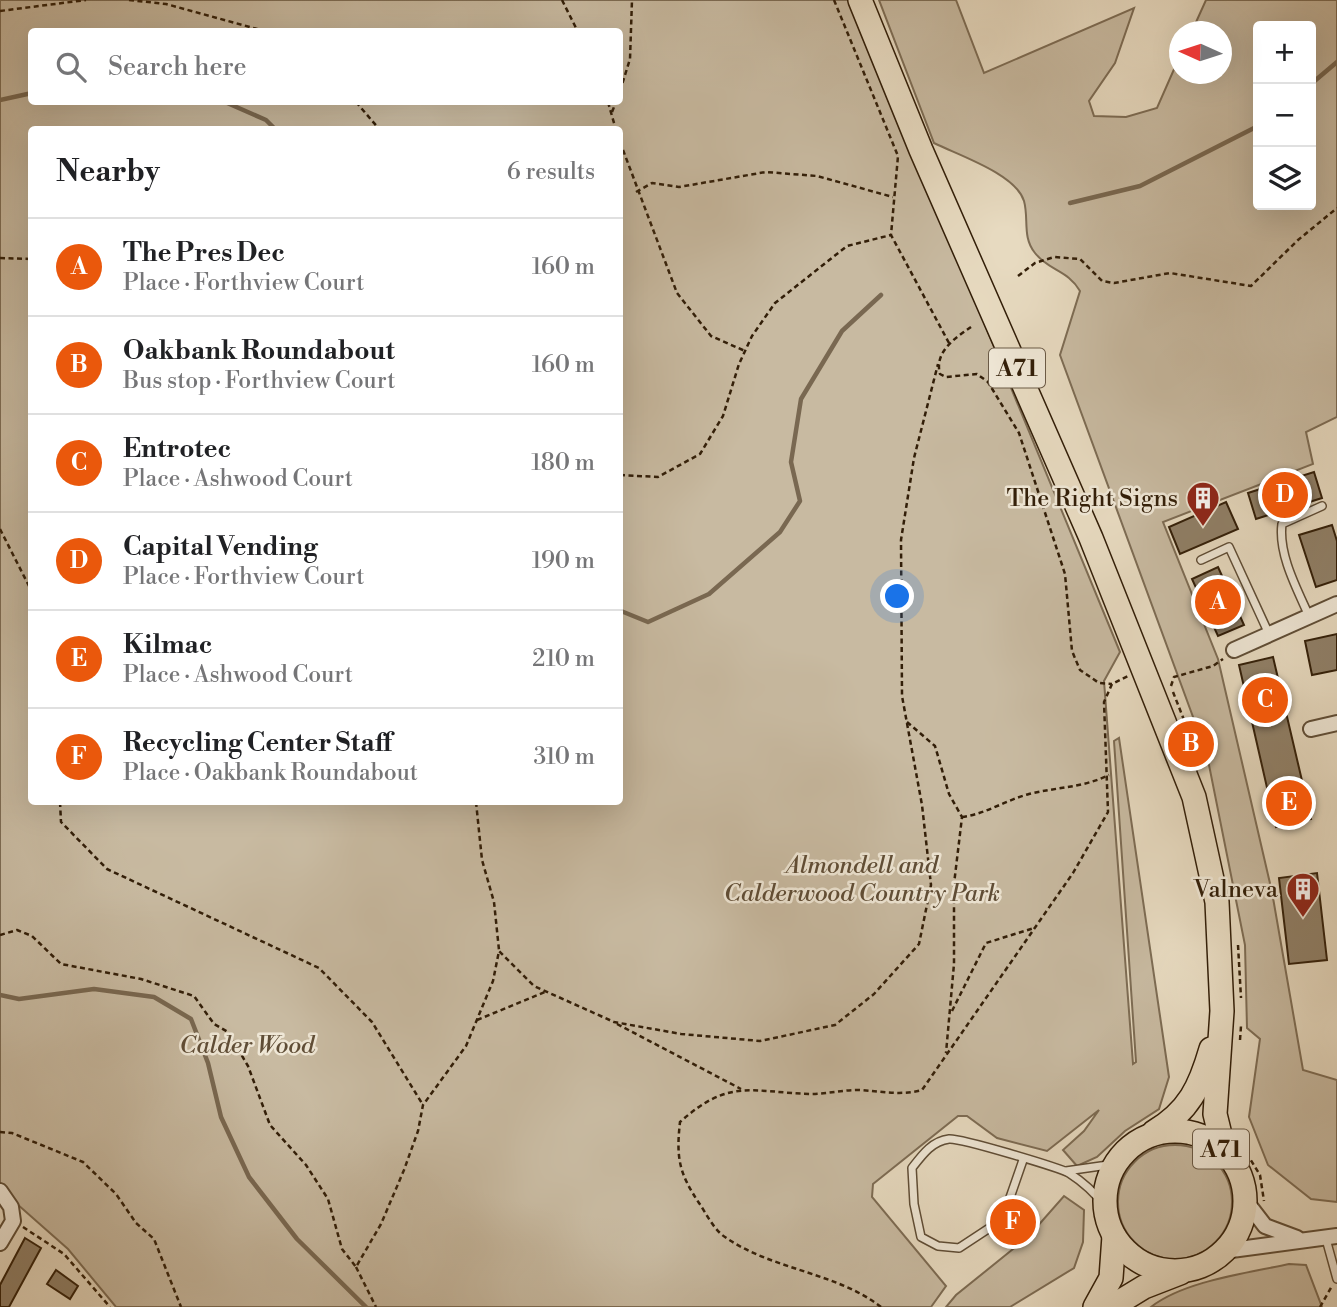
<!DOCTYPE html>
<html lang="en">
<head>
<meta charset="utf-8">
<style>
  :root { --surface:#fff; --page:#f6f6f6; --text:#202124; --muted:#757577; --line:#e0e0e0; --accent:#ea580c }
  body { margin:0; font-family:"Libre Bodoni",serif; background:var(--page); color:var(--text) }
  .controls { position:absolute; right:21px; top:21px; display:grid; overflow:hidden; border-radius:7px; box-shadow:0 7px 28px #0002 }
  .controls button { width:63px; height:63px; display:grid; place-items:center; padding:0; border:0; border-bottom:2px solid var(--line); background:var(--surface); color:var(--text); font:35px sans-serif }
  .compass { position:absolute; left:1169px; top:21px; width:63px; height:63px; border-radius:50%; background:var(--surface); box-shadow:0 7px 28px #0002; rotate:273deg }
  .you { position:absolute; left:898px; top:597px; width:24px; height:24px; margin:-18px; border:5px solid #fff; border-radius:50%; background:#1a73e8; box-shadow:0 0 0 10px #1a73e833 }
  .badge { display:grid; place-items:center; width:46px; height:46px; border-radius:50%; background:var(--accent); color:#fff; font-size:23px; font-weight:700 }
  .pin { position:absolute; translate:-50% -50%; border:4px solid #fff; box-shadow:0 2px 7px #0006 }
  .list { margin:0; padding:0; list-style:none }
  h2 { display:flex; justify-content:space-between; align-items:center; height:91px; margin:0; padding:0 28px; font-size:30px }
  h2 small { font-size:23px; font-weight:400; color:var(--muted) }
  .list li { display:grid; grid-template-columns:46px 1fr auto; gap:21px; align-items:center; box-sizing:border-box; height:98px; padding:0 28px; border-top:2px solid var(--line) }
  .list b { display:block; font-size:26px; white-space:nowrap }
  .list p { margin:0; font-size:23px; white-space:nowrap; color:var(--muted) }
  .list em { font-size:23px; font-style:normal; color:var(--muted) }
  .icon { flex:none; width:38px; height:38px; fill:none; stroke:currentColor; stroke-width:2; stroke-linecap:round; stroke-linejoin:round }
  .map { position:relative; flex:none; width:1337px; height:1307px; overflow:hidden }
  .search { position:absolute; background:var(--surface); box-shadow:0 7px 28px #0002; left:28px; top:28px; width:595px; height:77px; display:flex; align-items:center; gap:18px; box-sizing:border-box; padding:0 24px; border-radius:7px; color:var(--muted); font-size:26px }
  .panel { position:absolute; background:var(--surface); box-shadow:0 7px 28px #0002; left:28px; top:126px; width:595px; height:679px; border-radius:7px }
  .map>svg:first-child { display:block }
  .green { fill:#c8baa1; stroke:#7d6c54; stroke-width:2; fill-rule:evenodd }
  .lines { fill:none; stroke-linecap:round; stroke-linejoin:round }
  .stream { stroke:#796851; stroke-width:4.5 }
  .building { fill:#908068; stroke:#321e08; stroke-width:2 }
  .service-casing { stroke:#5f4d36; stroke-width:10 }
  .minor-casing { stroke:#5f4d36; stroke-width:18 }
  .primary-casing { stroke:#321e08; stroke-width:26 }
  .path { stroke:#321e08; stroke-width:2.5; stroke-dasharray:5 3.5; stroke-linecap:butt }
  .service { stroke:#efe7d6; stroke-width:7 }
  .minor { stroke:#efe7d6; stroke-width:14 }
  .primary { stroke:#e7dac0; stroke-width:23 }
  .labels { text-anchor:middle; stroke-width:5; stroke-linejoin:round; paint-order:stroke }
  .shield { fill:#efe7d6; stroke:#6b5a46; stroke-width:2 }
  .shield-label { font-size:23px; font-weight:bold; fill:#321e08 }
  .poi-label { font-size:24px; fill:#321e08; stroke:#efe7d6; text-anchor:end }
  .park-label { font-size:24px; font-style:italic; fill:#5f4d36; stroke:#efe7d6 }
</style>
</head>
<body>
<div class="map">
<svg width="1337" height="1307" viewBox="0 0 1337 1307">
  <rect width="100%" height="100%" fill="#e7dac0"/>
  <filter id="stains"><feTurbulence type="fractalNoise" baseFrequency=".00286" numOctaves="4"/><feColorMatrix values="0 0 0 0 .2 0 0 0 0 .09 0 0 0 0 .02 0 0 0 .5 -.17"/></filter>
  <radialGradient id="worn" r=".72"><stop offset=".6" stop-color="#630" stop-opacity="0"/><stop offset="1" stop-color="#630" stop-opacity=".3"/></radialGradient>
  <!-- green -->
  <g class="green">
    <path d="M0 0H851L1120 652 1104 681 1133 1064 1136 1062 1114 741 1119 738 1169 1077 1159 1109 1125 1131 1097 1157 1077 1166 1063 1150 1084 1131 1099 1110 1047 1151 997 1138 967 1116H958L873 1184 872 1197 946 1286 931 1307H116L68 1249 0 1189ZM32 32H620V102H32ZM32 130H620V802H32Z"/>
    <path d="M879 0H956L984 73 1134 8 1115 63 1089 101 1094 116 1126 117 1157 108 1179 58 1180 74H1222V32L1192 31 1206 0H1337V417L1306 432 1313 464 1163 522 1218 659 1272 892 1303 1070 1337 1080V1202L1311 1199 1268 1165 1249 1117 1260 1039 1247 1028 1245 945 1207 755 1060 355 1080 291C1068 270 1049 271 1035 253 1022 237 1029 219 1024 201 1016 174 958 155 934 143ZM1311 26V205H1258V26Z"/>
    <circle cx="1175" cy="1202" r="57"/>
    <path d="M1064 1196 1084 1210 1083 1242 1074 1268 1010 1307H946L956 1295 1028 1237Z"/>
    <path d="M1289 1264 1306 1265 1322 1307H1151C1184 1281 1248 1273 1289 1264Z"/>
  </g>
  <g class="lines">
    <!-- stream -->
    <g class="stream">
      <path d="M1311 84 1337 62"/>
      <path d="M0 100 32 93"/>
      <path d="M225 102 266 120 276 130"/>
      <path d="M1070 203 1140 186 1258 126"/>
      <path d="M620 608 621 611 648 622 709 594 780 532 800 501 791 462 801 399 842 331 881 295"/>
      <path d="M0 995 19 999 94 989 154 997 191 1019 208 1063 221 1117 249 1177 297 1239 366 1307"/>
    </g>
  </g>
  <!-- building -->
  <g class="building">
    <path d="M1314 472 1322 498 1256 519 1248 493Z"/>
    <path d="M1226 502 1238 529 1180 554 1169 527Z"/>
    <path d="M1332 525 1337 541V580L1316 587 1299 535Z"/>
    <path d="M1218 567 1244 625 1218 636 1192 579Z"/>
    <path d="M1337 634V670L1312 675 1305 641Z"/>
    <path d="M1273 657 1311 819 1276 827 1239 665Z"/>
    <path d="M1317 873 1327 960 1289 964 1279 878Z"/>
    <path d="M25 1238 41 1248 9 1307H0V1285Z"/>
    <path d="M56 1270 78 1286 70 1299 47 1284Z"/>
  </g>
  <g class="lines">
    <defs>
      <g id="service">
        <path d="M1201 560 1229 547 1269 634"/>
        <path d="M1309 616C1297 589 1278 554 1282 524L1322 506"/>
        <path d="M1023 1160 1005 1212 994 1225 959 1248 938 1246 921 1237 914 1204 912 1168C922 1155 932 1141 949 1139 961 1138 1057 1167 1069 1173 1083 1182 1095 1193 1105 1206"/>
        <path d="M1066 1171 1115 1164"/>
        <path d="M1326 1239 1337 1279"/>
      </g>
      <g id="minor">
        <path d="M1234 650 1337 604"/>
        <path d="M1311 729 1337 723"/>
        <path d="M0 1191 11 1207 13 1221 0 1243"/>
        <path d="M1245 1200 1265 1226 1297 1238"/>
        <path d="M1224 1251 1337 1236"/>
      </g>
      <g id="primary">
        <path d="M860 0 921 150 1091 538 1194 797 1217 902 1222 1011 1215 1114 1224 1151"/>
        <circle cx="1175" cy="1201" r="70"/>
        <path d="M1154 1132C1189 1111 1200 1087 1211 1049"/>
        <path d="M1095 1307 1111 1278 1114 1236"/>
        <path d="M1111 1307 1144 1287 1180 1273"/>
      </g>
    </defs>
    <!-- service casing -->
    <use href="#service" class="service-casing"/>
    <!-- minor casing -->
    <use href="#minor" class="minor-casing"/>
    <!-- primary casing -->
    <use href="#primary" class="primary-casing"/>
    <!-- path -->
    <g class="path">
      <path d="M129 0 166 4 268 32"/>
      <path d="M562 0 578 32"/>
      <path d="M834 0 898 156 891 235 949 343"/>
      <path d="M0 11 86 0"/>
      <path d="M620 91 630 59 632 0"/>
      <path d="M356 102 380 130"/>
      <path d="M608 102 616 130"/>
      <path d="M612 112 616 102"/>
      <path d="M620 142 677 293 711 336 745 351"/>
      <path d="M636 192 652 183 679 187 766 172 817 176 893 197"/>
      <path d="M0 258 32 259"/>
      <path d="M1018 276 1035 263 1054 257 1080 259 1102 281 1114 283 1170 273 1251 286 1298 240 1337 208"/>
      <path d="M971 327C955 338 934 352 940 374L946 377 977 374 988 382 1019 433 1065 574 1072 651 1080 670 1099 683 1112 684"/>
      <path d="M620 475 658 477 700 454 723 416 739 364 752 336 775 303 847 246 891 235"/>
      <path d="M0 529 32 592"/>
      <path d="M1171 686 1174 677 1213 666 1223 659"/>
      <path d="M1173 692 1199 758"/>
      <path d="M907 722 935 746 949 794 962 817 954 884V964L946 1053"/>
      <path d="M60 802 61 822 107 869 319 968 372 1022 423 1105"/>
      <path d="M476 802 482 860 494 902 499 950"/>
      <path d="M962 817C986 814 1006 800 1029 794 1057 787 1082 788 1109 775"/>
      <path d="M0 935 17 930 32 936 61 964 141 979 194 996 214 1024 228 1032 248 1066 270 1125 306 1165 328 1199 342 1249 356 1267 381 1224 404 1170 418 1131 423 1105 466 1046 493 981 499 951 534 986 614 1022 681 1034 760 1041 835 1025 874 994 919 944 931 885 922 805 902 696 901 540 914 458 938 364"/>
      <path d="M1238 945 1241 998"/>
      <path d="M952 1011 986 943 1034 928"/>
      <path d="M477 1020 545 992"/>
      <path d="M617 1024 741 1089"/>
      <path d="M1240 1040 1241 1026"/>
      <path d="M0 1132 12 1133 83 1162 116 1194 136 1223 154 1239 181 1307"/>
      <path d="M1242 1146 1260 1175 1264 1201"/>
      <path d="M23 1227 64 1254 110 1307"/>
      <path d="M356 1267 376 1307"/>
      <path d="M881 1307C836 1272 772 1270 725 1237 714 1230 706 1213 699 1203 679 1173 676 1158 680 1122 729 1078 751 1092 810 1094 827 1094 842 1090 858 1090 881 1091 900 1096 922 1090L1073 873 1108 812 1104 702 1112 684 1128 676"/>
      <path d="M1320 1307 1332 1286"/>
    </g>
    <!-- service -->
    <use href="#service" class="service"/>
    <!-- minor -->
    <use href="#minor" class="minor"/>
    <!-- primary -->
    <use href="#primary" class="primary"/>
  </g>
  <!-- icons -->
  <defs>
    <symbol id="building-pin" viewBox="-11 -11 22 30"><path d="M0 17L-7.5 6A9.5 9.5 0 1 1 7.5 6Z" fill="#8f2418" stroke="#efe7d6"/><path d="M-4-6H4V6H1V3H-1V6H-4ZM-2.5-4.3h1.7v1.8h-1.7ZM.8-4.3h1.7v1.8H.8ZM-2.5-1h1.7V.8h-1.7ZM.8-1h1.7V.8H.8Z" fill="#fff"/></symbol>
  </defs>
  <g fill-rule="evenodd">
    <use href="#building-pin" x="1184" y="479" width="38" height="52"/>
    <use href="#building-pin" x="1284" y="870" width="38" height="52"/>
  </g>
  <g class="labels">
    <!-- shield labels -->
    <g class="shield">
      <rect x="989" y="348.5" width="56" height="39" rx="5"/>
      <rect x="1193" y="1129.5" width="56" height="39" rx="5"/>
    </g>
    <g class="shield-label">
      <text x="1017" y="376">A71</text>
      <text x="1221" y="1157">A71</text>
    </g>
    <!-- poi labels -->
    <g class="poi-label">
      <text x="1178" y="506">The Right Signs</text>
      <text x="1278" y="897">Valneva</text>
    </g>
    <!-- park labels -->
    <g class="park-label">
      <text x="862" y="873">Almondell and<tspan x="862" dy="28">Calderwood Country Park</tspan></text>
      <text x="247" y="1053">Calder Wood</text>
    </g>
  </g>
  <rect width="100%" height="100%" filter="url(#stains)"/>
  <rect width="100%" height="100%" fill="url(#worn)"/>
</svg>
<div class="controls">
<button>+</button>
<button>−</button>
<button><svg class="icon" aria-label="layers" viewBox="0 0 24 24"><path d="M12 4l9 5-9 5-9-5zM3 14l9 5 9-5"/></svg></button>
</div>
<svg class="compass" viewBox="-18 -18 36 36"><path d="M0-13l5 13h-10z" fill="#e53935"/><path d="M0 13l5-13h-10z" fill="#757577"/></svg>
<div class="you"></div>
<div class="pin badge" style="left:1218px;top:602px">A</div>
<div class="pin badge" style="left:1191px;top:744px">B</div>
<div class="pin badge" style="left:1265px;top:700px">C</div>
<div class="pin badge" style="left:1285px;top:495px">D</div>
<div class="pin badge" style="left:1289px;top:803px">E</div>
<div class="pin badge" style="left:1013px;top:1222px">F</div>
<div class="search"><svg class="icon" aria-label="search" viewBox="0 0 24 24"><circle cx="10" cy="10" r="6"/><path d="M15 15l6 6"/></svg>Search here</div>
<section class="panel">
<h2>Nearby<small>6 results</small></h2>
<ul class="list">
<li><span class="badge">A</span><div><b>The Pres Dec</b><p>Place · Forthview Court</p></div><em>160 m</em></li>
<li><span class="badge">B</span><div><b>Oakbank Roundabout</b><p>Bus stop · Forthview Court</p></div><em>160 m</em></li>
<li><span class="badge">C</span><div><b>Entrotec</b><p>Place · Ashwood Court</p></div><em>180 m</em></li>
<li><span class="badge">D</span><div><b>Capital Vending</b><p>Place · Forthview Court</p></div><em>190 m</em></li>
<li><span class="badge">E</span><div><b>Kilmac</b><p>Place · Ashwood Court</p></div><em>210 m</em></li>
<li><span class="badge">F</span><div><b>Recycling Center Staff</b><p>Place · Oakbank Roundabout</p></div><em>310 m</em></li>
</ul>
</section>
</div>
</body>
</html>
